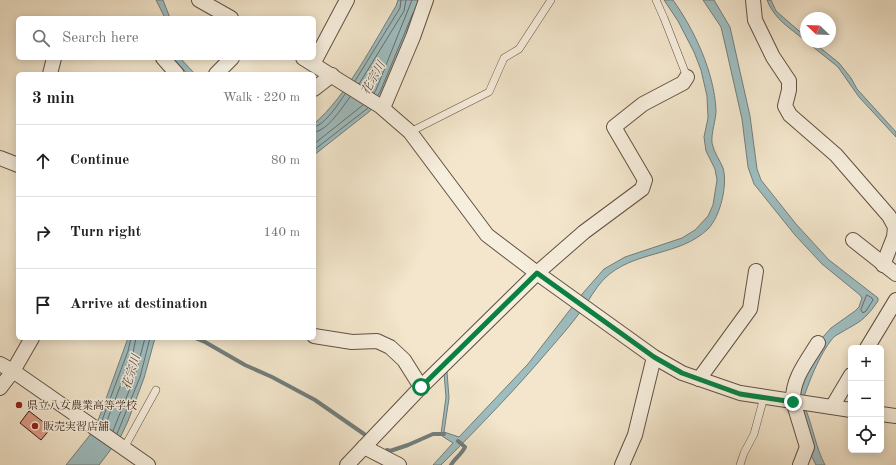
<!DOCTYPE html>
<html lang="en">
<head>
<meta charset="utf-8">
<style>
  :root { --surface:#fff; --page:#f2f2f2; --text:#202124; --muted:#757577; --line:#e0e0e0 }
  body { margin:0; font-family:"Old Standard TT","Noto Serif JP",serif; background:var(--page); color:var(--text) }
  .controls { position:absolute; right:12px; bottom:12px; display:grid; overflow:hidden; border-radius:6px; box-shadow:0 2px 10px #0003 }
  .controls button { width:36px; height:36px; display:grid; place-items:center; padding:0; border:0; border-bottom:1px solid var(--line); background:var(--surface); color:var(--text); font:20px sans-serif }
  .compass { position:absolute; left:800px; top:12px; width:36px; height:36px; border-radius:50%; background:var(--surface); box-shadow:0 2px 10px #0003; rotate:293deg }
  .stop { position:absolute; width:12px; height:12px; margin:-9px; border:3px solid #0b8043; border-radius:50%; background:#fff }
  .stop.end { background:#0b8043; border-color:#fff; box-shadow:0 1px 4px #0008 }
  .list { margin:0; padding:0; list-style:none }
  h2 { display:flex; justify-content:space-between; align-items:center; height:52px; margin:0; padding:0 16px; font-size:17px }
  h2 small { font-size:13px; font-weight:400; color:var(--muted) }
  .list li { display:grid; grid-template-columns:26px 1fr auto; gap:12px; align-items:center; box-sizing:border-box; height:72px; padding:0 16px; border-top:1px solid var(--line) }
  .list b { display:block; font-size:15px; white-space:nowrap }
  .list em { font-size:13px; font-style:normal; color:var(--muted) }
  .icon { flex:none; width:22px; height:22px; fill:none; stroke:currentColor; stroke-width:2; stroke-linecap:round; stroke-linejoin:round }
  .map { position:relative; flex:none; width:896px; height:465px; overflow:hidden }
  .search { position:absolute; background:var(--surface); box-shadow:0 2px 10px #0003; left:16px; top:16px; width:300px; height:44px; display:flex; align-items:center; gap:10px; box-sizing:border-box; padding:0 14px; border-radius:6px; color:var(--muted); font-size:15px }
  .panel { position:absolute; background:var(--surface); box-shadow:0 2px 10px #0003; left:16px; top:72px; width:300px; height:268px; border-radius:6px }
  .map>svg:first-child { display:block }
  .water { fill:#9ebdc0; stroke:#727e7c }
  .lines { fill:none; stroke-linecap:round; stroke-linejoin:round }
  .shore { stroke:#686e6c; stroke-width:1 }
  .stream { stroke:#727e7c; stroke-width:4 }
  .building { fill:#de9c87; stroke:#311f17 }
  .lane-casing { stroke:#625144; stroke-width:8 }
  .street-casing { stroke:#625144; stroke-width:16 }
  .lane { stroke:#f7efde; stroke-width:7 }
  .street { stroke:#f7efde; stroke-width:14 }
  .route { stroke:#0b8043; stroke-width:5 }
  .poi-dot { fill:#8f2418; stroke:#f7efde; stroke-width:1.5 }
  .labels { text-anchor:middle; stroke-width:3; stroke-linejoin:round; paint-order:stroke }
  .poi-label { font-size:11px; fill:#311f17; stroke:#f7efde; text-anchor:start }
  .water-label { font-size:12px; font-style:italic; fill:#524e4a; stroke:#f7efde }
</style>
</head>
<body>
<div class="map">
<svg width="896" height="465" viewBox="0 0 896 465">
  <rect width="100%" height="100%" fill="#f3e6cc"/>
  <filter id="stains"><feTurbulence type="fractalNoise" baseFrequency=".005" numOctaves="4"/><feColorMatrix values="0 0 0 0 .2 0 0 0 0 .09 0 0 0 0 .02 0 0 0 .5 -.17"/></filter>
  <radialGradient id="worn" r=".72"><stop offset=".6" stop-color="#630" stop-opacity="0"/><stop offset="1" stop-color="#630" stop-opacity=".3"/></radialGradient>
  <!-- water -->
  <g class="water">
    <path d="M156 0H163L170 18H165Z"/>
    <path d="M398 0H422L384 95 370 111 314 155V124C347 95 373 44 396 6Z"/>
    <path d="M664 0H673C695 31 714 72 716 110 716 121 711 132 712 143 714 153 720 160 723 168 728 185 720 217 708 229 679 257 633 250 604 279 595 288 589 301 581 311 571 325 559 338 548 351 514 391 478 428 441 465H433L453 443 442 436 441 434 446 397 444 373 447 372 449 398 444 432 459 437 528 364 583 293 604 269 625 257 682 238 695 230 708 216 713 205 717 180 715 169 706 151 704 137 708 118 707 96 701 70 694 52 678 21Z"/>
    <path d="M703 0H714L730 27 750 116 757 169 761 180 796 224 829 260 878 298V301C871 311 865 319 854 325 848 329 841 332 835 336 823 347 809 381 804 397L795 396 822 338 831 328 855 311 859 307 862 298 860 295 822 264 795 235 754 184 748 167 742 119 725 44 721 27Z"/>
    <path d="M767 0H771L776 11 806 37V41C791 29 774 19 767 0Z"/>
    <path d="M807 42H813L839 63 851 78 857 89 896 132V137L859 97 838 67Z"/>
    <path d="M171 58H180L195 74H188Z"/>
    <path d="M128 338H155L144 378 128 421 121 436 99 465H66L90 435 99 418Z"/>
    <path d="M806 410C813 428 816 448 825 465H816L809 451 801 416Z"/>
  </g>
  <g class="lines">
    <!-- shore -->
    <g class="shore">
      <path d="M355 81 400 8 401 0"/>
      <path d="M359 84 404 11 406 0"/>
      <path d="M374 93 376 90 412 0"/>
      <path d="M378 95 380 92 413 13"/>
      <path d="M314 127C325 125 339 103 345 94"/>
      <path d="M314 132C328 131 342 107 350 97"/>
      <path d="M314 144 363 105"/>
      <path d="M314 150 368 108"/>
      <path d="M867 295 872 298 873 300 866 311 863 313 861 310Z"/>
      <path d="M101 423 128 351 131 338"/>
      <path d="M105 426 133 353 136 338"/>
      <path d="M113 431 135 376 145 338"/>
      <path d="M117 434 140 377 150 338"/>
    </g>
    <!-- stream -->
    <g class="stream">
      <path d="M195 338 205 342 245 365 272 377 315 400 364 434"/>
      <path d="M387 450 390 451 408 445 433 434H444"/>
      <path d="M451 465C455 458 462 454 465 447L458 441"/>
    </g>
  </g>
  <!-- building -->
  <path class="building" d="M29 411 51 428 41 440 20 423Z"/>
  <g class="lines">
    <defs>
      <g id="lane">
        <path d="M656 0 664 18 687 77"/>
        <path d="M410 132 489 92 504 58 519 49 551 0"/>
        <path d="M124 448 156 390"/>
        <path d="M740 465 744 453 754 434 764 397"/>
      </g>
      <g id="street">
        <path d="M199 0 231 18"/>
        <path d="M753 0 755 20 773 57 789 81V90L785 106 790 115 836 155 889 216 895 227 894 237 883 265"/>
        <path d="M163 58 177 74"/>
        <path d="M303 58 380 106 410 132 487 235 537 273 654 357 682 373 740 393 851 410"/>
        <path d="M313 64 347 0"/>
        <path d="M50 74 54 58"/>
        <path d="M216 74 232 58"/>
        <path d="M314 89 332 75"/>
        <path d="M383 108 413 37 426 0"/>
        <path d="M0 158 18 165"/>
        <path d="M853 240 896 274"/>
        <path d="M314 336 352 342 377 341 390 347 404 360 421 387"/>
        <path d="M867 348 896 300"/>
        <path d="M0 364 13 371 148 465"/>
        <path d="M699 379 750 309 756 271"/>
        <path d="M0 388 13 371 32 338"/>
        <path d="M832 407 851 375"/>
        <path d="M881 414 896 416"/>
        <path d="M364 447 399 465"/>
        <path d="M347 465 421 387 537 273 584 232 642 189 645 180 614 127 643 104 683 83 687 77"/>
        <path d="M622 465 635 435 654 357"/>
        <path d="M800 465 807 447 793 401C792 379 807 361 818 343"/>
      </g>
    </defs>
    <!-- lane casing -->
    <use href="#lane" class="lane-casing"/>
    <!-- street casing -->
    <use href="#street" class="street-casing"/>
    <!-- lane -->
    <use href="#lane" class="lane"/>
    <!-- street -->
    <use href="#street" class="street"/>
  </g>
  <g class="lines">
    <!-- route -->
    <path class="route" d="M421 387 537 273 654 357 682 373 740 394 793 402"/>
  </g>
  <!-- markers -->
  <g class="poi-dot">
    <circle cx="19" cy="405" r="4"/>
    <circle cx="35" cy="426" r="4"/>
  </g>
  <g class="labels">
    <!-- poi labels -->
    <g class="poi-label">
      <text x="27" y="409">県立八女農業高等学校</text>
      <text x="43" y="430">販売実習店舗</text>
    </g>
    <!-- water labels -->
    <g class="water-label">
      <text transform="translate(373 78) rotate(-61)" y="4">花宗川</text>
      <text transform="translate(131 372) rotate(-73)" y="4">花宗川</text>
    </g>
  </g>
  <rect width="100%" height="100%" filter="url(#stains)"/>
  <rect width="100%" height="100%" fill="url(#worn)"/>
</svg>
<div class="controls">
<button>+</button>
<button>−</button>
<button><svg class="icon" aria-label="locate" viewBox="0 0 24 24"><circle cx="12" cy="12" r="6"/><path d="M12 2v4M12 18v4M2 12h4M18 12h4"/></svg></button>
</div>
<svg class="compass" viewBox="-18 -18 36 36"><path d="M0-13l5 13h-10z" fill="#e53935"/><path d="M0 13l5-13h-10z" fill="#757577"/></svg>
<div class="stop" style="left:421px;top:387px"></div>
<div class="stop end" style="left:793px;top:402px"></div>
<div class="search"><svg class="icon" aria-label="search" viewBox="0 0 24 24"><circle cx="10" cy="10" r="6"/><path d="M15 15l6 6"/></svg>Search here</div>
<section class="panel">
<h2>3 min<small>Walk · 220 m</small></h2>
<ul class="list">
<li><svg class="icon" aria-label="ahead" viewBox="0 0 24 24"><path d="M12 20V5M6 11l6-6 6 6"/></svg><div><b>Continue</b></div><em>80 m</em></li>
<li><svg class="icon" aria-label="right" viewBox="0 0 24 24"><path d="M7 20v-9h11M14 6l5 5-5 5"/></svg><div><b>Turn right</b></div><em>140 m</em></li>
<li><svg class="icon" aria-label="arrive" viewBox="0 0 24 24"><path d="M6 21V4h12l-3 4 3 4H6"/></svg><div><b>Arrive at destination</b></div></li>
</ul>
</section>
</div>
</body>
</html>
